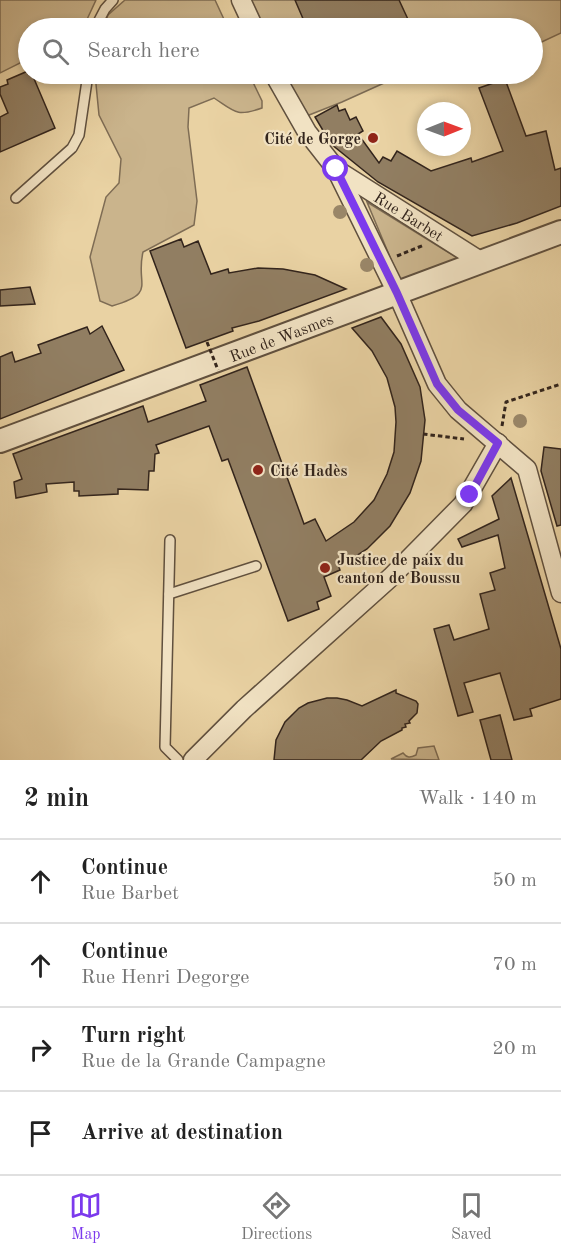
<!DOCTYPE html>
<html lang="en">
<head>
<meta charset="utf-8">
<style>
  :root { --surface:#fff; --page:#f6f6f6; --text:#222; --muted:#767676; --line:#e0e0e0; --accent:#7c3aed }
  body { margin:0; font-family:"Old Standard TT",serif; background:var(--page); color:var(--text) }
  .compass { position:absolute; left:417px; top:102px; width:54px; height:54px; border-radius:50%; background:var(--surface); box-shadow:0 3px 9px #0003; rotate:89deg }
  .stop { position:absolute; width:18px; height:18px; margin:-14px; border:4px solid #7c3aed; border-radius:50%; background:#fff }
  .stop.end { background:#7c3aed; border-color:#fff; box-shadow:0 2px 6px #0008 }
  .list { margin:0; padding:0; list-style:none }
  h2 { display:flex; justify-content:space-between; align-items:center; height:78px; margin:0; padding:0 24px; font-size:26px }
  h2 small { font-size:20px; font-weight:400; color:var(--muted) }
  .list li { display:grid; grid-template-columns:39px 1fr auto; gap:18px; align-items:center; box-sizing:border-box; height:84px; padding:0 24px; border-top:2px solid var(--line) }
  .list b { display:block; font-size:22px; white-space:nowrap }
  .list p { margin:0; font-size:20px; white-space:nowrap; color:var(--muted) }
  .list em { font-size:20px; font-style:normal; color:var(--muted) }
  .icon { flex:none; width:33px; height:33px; fill:none; stroke:currentColor; stroke-width:2; stroke-linecap:round; stroke-linejoin:round }
  .map { position:relative; flex:none; width:561px; height:760px; overflow:hidden }
  .search { position:absolute; background:var(--surface); box-shadow:0 3px 9px #0003; left:18px; right:18px; top:18px; height:66px; display:flex; align-items:center; gap:15px; box-sizing:border-box; padding:0 21px; border-radius:33px; color:var(--muted); font-size:22px }
  .sheet { height:414px; background:var(--surface) }
  nav { display:flex; justify-content:space-around; align-items:center; box-sizing:border-box; height:84px; border-top:2px solid var(--line); background:var(--surface); font-size:16px; color:var(--muted) }
  nav a { display:grid; justify-items:center; gap:3px }
  nav .on { color:var(--accent) }
  .map>svg:first-child { display:block }
  .green { fill:#cab48c; stroke:#7e6c54; stroke-width:1.5 }
  .building { fill:#917e62; stroke:#32241c; stroke-width:1.5 }
  .lines { fill:none; stroke-linecap:round; stroke-linejoin:round }
  .service-casing { stroke:#60503e; stroke-width:12 }
  .minor-casing { stroke:#60503e; stroke-width:21 }
  .tertiary-casing { stroke:#60503e; stroke-width:26 }
  .path { stroke:#32241c; stroke-width:3; stroke-dasharray:4.5 3; stroke-linecap:butt }
  .service { stroke:#f1e2c3; stroke-width:9 }
  .minor { stroke:#f1e2c3; stroke-width:18 }
  .tertiary { stroke:#f1e2c3; stroke-width:22 }
  .path-bridge { stroke:#32241c; stroke-width:3; stroke-dasharray:4.5 3; stroke-linecap:butt }
  .tree { fill:#998668 }
  .route { stroke:#7c3aed; stroke-width:8 }
  .poi-dot { fill:#8f2418; stroke:#f1e2c3; stroke-width:2 }
  .labels { text-anchor:middle; stroke-width:4.5; stroke-linejoin:round; paint-order:stroke }
  .poi-label { font-size:16px; font-weight:bold; fill:#32241c; stroke:#f1e2c3; text-anchor:start }
  .street-label { font-size:16px; fill:#32241c; stroke:#f1e2c3 }
</style>
</head>
<body>
<div class="map">
<svg width="561" height="760" viewBox="0 0 561 760">
  <rect width="100%" height="100%" fill="#e9d2a3"/>
  <filter id="stains"><feTurbulence type="fractalNoise" baseFrequency=".00333" numOctaves="4"/><feColorMatrix values="0 0 0 0 .2 0 0 0 0 .09 0 0 0 0 .02 0 0 0 .5 -.17"/></filter>
  <radialGradient id="worn" r=".72"><stop offset=".6" stop-color="#630" stop-opacity="0"/><stop offset="1" stop-color="#630" stop-opacity=".3"/></radialGradient>
  <!-- green -->
  <g class="green">
    <path d="M0 0H96L83 28H28V59L0 73Z"/>
    <path d="M125 0H215L228 28H103L108 15Z"/>
    <path d="M241 0H561V33L533 46 532 28H254Z"/>
    <path d="M95 74H249L262 101V108C236 117 235 112 214 98L189 108 188 127 197 201 194 225 143 252C135 285 158 293 112 306L100 301 90 257 106 197 119 183 121 159 99 115Z"/>
    <path d="M274 74H404L342 102 304 117Z"/>
    <path d="M367 202 459 259 400 281Z"/>
    <path d="M434 746 439 760 391 759 403 753C407 758 410 758 416 755L418 748Z"/>
  </g>
  <!-- building -->
  <g class="building">
    <path d="M295 0H399L412 28H307Z"/>
    <path d="M28 71V74H32L55 128 0 152V117L8 113 0 94V87L8 84 7 80Z"/>
    <path d="M505 79 526 136 546 131 555 170 561 168V206L517 223 472 236 378 182 331 144 315 117 337 105 339 111 345 109 350 120 356 117 363 131 358 134 379 163 383 157 391 161 397 151 431 171 471 158 472 162 503 151 479 88Z"/>
    <path d="M181 239 184 247 198 241 211 274 228 269 229 273 258 268 283 269 315 275 346 289 259 321 232 328 233 331 186 348 150 251Z"/>
    <path d="M30 287 35 304 0 306V290Z"/>
    <path d="M381 317 401 344 420 387 425 420 421 461 410 493 390 526 367 549 339 567 340 570 324 577 331 596 317 602 319 609 288 621 228 459 222 461 209 426 156 445 159 453 155 454 154 471H149L148 490 118 489V494L79 496V491H74V482L46 484 47 492 16 498 14 482 22 479 13 454 143 406 148 422 206 401 200 385 247 367 304 524 315 519 326 541 354 522 374 500 387 474 394 452 396 422 395 407 387 378 372 351 352 328Z"/>
    <path d="M102 326 124 370 0 419V357L12 352 15 362 41 353 38 345 87 327 90 334Z"/>
    <path d="M544 447 561 449V525L557 526 541 471Z"/>
    <path d="M511 478 561 649V699L530 709 532 716 514 720 500 673 464 683 473 712 458 716 434 629 449 625 454 640 489 629 480 594 495 590 490 573 505 568 498 535 462 547 458 539 499 519 492 496Z"/>
    <path d="M396 690V693L416 701 418 704 417 713 409 721 410 723 405 724 406 727 402 728V730L381 741 361 760H274L276 740 285 722 299 708 308 703 327 698H337L347 700 362 706Z"/>
    <path d="M500 715 512 760H491L480 720Z"/>
  </g>
  <g class="lines">
    <defs>
      <g id="service">
        <path d="M95 28 105 9 113 0"/>
        <path d="M16 198 72 148 79 135 88 74"/>
        <path d="M170 540 165 747 178 760"/>
        <path d="M169 594 256 566"/>
      </g>
      <g id="minor">
        <path d="M241 0 254 28"/>
        <path d="M274 74 307 132 336 169 397 293 437 384 458 410 527 469 561 593"/>
        <path d="M337 170 482 262"/>
        <path d="M193 760 244 709 391 577 463 504 498 443"/>
      </g>
      <path id="tertiary" d="M0 441 561 232"/>
    </defs>
    <!-- service casing -->
    <use href="#service" class="service-casing"/>
    <!-- minor casing -->
    <use href="#minor" class="minor-casing"/>
    <!-- tertiary casing -->
    <use href="#tertiary" class="tertiary-casing"/>
    <!-- path -->
    <g class="path">
      <path d="M397 256 424 245"/>
      <path d="M502 426 506 402 561 384"/>
      <path d="M423 434 464 439"/>
    </g>
    <!-- service -->
    <use href="#service" class="service"/>
    <!-- minor -->
    <use href="#minor" class="minor"/>
    <!-- tertiary -->
    <use href="#tertiary" class="tertiary"/>
    <!-- path-bridge -->
    <path class="path-bridge" d="M207 342 218 370"/>
  </g>
  <!-- trees -->
  <g class="tree">
    <circle cx="340" cy="212" r="7"/>
    <circle cx="367" cy="265" r="7"/>
    <circle cx="520" cy="421" r="7"/>
  </g>
  <g class="lines">
    <!-- route -->
    <path class="route" d="M336 169 397 293 437 384 458 410 498 443 470 495"/>
  </g>
  <!-- markers -->
  <g class="poi-dot">
    <circle cx="373" cy="138" r="6"/>
    <circle cx="258" cy="470" r="6"/>
    <circle cx="325" cy="568" r="6"/>
  </g>
  <g class="labels">
    <!-- poi labels -->
    <g class="poi-label">
      <text x="361" y="144" text-anchor="end">Cité de Gorge</text>
      <text x="270" y="476">Cité Hadès</text>
      <text x="337" y="565">Justice de paix du<tspan x="337" dy="18">canton de Boussu</tspan></text>
    </g>
    <!-- street labels -->
    <g class="street-label">
      <text transform="translate(409 216) rotate(32)" y="6">Rue Barbet</text>
      <text transform="translate(281 337) rotate(-21)" y="6">Rue de Wasmes</text>
    </g>
  </g>
  <rect width="100%" height="100%" filter="url(#stains)"/>
  <rect width="100%" height="100%" fill="url(#worn)"/>
</svg>
<svg class="compass" viewBox="-18 -18 36 36"><path d="M0-13l5 13h-10z" fill="#e53935"/><path d="M0 13l5-13h-10z" fill="#767676"/></svg>
<div class="stop" style="left:336px;top:169px"></div>
<div class="stop end" style="left:470px;top:495px"></div>
<div class="search"><svg class="icon" aria-label="search" viewBox="0 0 24 24"><circle cx="10" cy="10" r="6"/><path d="M15 15l6 6"/></svg>Search here</div>
</div>
<section class="sheet">
<h2>2 min<small>Walk · 140 m</small></h2>
<ul class="list">
<li><svg class="icon" aria-label="ahead" viewBox="0 0 24 24"><path d="M12 20V5M6 11l6-6 6 6"/></svg><div><b>Continue</b><p>Rue Barbet</p></div><em>50 m</em></li>
<li><svg class="icon" aria-label="ahead" viewBox="0 0 24 24"><path d="M12 20V5M6 11l6-6 6 6"/></svg><div><b>Continue</b><p>Rue Henri Degorge</p></div><em>70 m</em></li>
<li><svg class="icon" aria-label="right" viewBox="0 0 24 24"><path d="M7 20v-9h11M14 6l5 5-5 5"/></svg><div><b>Turn right</b><p>Rue de la Grande Campagne</p></div><em>20 m</em></li>
<li><svg class="icon" aria-label="arrive" viewBox="0 0 24 24"><path d="M6 21V4h12l-3 4 3 4H6"/></svg><div><b>Arrive at destination</b></div></li>
</ul>
</section>
<nav>
<a class="on"><svg class="icon" aria-label="map" viewBox="0 0 24 24"><path d="M3 6l6-2 6 2 6-2v14l-6 2-6-2-6 2zM9 4v14M15 6v14"/></svg>Map</a>
<a><svg class="icon" aria-label="directions" viewBox="0 0 24 24"><path d="M12 3l9 9-9 9-9-9zM9 14v-3h6M13 9l2 2-2 2"/></svg>Directions</a>
<a><svg class="icon" aria-label="saved" viewBox="0 0 24 24"><path d="M7 4h10v16l-5-4-5 4z"/></svg>Saved</a>
</nav>
</body>
</html>
